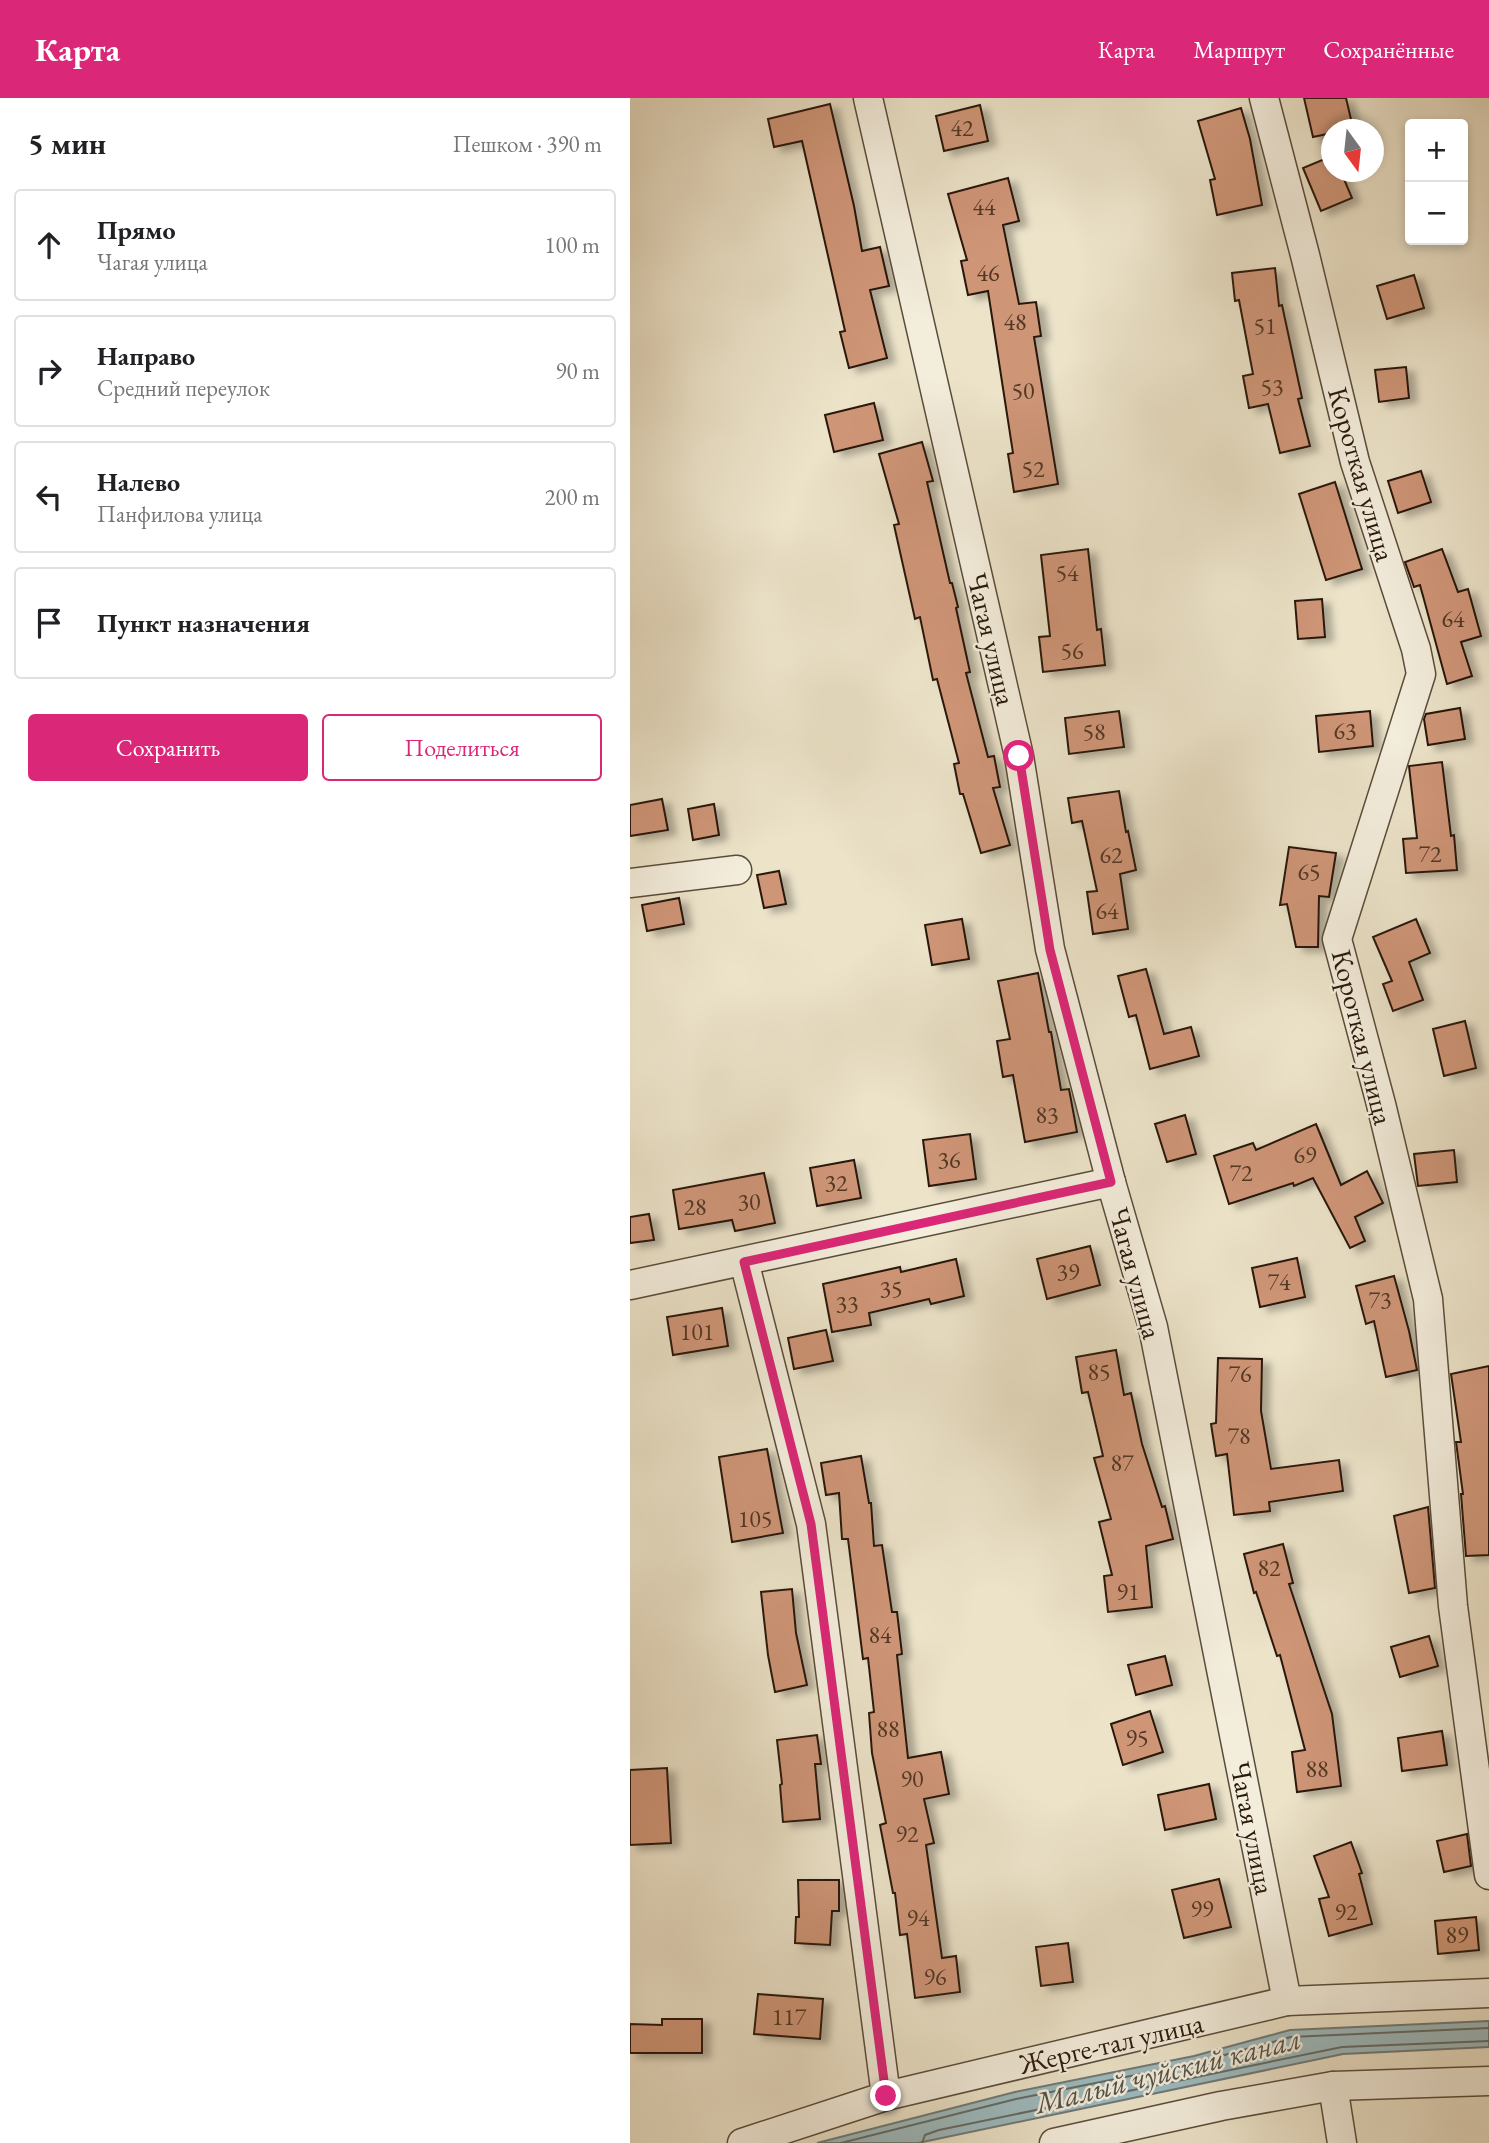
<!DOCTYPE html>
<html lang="ru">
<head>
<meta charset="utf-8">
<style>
  :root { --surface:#fff; --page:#f2f2f2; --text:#202124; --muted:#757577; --line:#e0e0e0; --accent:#db2777 }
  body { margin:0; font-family:"EB Garamond",serif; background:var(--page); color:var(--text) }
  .controls { position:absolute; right:21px; top:21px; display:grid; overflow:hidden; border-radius:7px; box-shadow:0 4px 10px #0003 }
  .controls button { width:63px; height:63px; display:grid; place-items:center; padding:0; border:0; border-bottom:2px solid var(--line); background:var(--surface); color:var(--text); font:35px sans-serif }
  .compass { position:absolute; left:691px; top:21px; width:63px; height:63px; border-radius:50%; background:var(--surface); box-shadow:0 4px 10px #0003; rotate:165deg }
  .stop { position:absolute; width:21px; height:21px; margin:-16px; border:5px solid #db2777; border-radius:50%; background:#fff }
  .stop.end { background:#db2777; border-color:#fff; box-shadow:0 2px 7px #0008 }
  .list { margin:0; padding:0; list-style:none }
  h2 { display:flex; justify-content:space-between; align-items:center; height:91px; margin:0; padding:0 28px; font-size:30px }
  h2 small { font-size:23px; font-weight:400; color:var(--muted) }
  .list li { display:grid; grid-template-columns:46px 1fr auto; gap:21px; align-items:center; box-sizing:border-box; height:112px; margin:0 14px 14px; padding:0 14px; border:2px solid var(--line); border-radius:7px }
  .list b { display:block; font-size:26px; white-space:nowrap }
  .list p { margin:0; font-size:23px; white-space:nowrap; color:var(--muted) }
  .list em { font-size:23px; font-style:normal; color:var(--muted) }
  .actions { display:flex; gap:14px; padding:21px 28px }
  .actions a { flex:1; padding:16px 0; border:2px solid var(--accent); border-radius:7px; text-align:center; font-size:24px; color:var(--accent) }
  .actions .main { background:var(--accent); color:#fff }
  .icon { flex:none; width:38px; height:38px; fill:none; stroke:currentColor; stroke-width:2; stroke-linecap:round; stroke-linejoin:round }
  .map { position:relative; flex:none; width:859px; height:2045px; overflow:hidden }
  header { display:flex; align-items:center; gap:42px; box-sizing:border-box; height:98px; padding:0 35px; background:var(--accent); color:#fff }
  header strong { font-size:33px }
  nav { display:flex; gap:38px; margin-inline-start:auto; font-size:24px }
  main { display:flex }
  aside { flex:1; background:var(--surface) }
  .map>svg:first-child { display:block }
  .water { fill:#9dbbc0; stroke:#6f7a77; stroke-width:2 }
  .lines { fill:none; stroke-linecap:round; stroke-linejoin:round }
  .shore { stroke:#636a65; stroke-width:2 }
  .building { fill:#ce9577; stroke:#29190a; stroke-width:2; filter:url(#shadow) }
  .minor-casing { stroke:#5a4c3a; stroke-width:31 }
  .minor { stroke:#f3eddc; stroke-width:28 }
  .route { stroke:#db2777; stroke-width:9 }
  .labels { text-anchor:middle; stroke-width:5; stroke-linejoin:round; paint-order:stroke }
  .number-label { font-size:24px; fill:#523825 }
  .street-label { font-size:28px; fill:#29190a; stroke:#f3eddc }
  .water-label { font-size:30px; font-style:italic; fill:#52524a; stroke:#f3eddc }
</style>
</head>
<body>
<header>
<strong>Карта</strong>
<nav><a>Карта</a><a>Маршрут</a><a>Сохранённые</a></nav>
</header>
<main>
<aside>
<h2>5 мин<small>Пешком · 390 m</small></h2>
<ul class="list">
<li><svg class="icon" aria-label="ahead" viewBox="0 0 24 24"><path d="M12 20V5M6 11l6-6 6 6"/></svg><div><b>Прямо</b><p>Чагая улица</p></div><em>100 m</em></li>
<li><svg class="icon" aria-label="right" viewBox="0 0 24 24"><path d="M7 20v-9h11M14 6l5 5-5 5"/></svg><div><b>Направо</b><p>Средний переулок</p></div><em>90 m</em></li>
<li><svg class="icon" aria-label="left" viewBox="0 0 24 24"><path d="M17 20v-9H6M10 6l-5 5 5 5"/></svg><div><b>Налево</b><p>Панфилова улица</p></div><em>200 m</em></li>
<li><svg class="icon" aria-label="arrive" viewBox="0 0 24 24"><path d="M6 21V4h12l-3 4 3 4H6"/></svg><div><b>Пункт назначения</b></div></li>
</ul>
<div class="actions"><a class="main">Сохранить</a><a>Поделиться</a></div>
</aside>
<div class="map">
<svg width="859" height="2045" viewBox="0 0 859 2045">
  <defs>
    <filter id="shadow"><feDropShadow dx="8" dy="4.5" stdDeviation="3.5" flood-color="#0004"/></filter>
  </defs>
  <rect width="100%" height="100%" fill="#ece3c9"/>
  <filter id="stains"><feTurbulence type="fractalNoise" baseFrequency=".00286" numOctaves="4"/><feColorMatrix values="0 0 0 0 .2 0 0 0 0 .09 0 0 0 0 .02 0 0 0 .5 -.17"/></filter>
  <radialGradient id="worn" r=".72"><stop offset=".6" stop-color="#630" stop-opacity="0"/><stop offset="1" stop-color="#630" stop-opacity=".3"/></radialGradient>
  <!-- water -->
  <path class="water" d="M859 1923V1949L713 1956 288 2045H187L385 1994 564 1958 660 1932Z"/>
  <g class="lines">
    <!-- shore -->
    <g class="shore">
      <path d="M211 2045 386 2001 565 1965 661 1939 859 1930"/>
      <path d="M292 2045 295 2037 309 2032 712 1949 859 1943"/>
    </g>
  </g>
  <!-- building -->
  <g class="building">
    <path d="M674 0H716L723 30 702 32V35L683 39Z"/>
    <path d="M200 6 224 108 232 153 250 149 259 188 240 192 257 260 219 270 210 234 215 233 172 43 144 49 138 21Z"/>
    <path d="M350 7 358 43 314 53 306 18Z"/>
    <path d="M611 10 620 41 632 107 587 117 580 82 585 81 568 23Z"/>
    <path d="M702 58V74H711L722 100 691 113 673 70Z"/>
    <path d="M378 80 389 123 373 127 389 206 406 204 411 238 404 239 428 386 384 394 378 356 383 355 358 193 338 197 331 163 337 162 318 96Z"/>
    <path d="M645 170 649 208 652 207 672 300 668 301 680 348 650 355 638 306 619 310 613 278 623 276 609 202 605 203 602 175Z"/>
    <path d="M784 177 794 210 757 221 747 188Z"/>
    <path d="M776 269 779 300 749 304 745 272Z"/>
    <path d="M244 305 253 342 204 354 195 317Z"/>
    <path d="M292 344 303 383 297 384 320 485H322L328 509 326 510 340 574 336 575 358 659 364 658 370 689 363 690 380 747 351 755 333 696H330L324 666 329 665 307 581 303 582 290 519 285 521 264 427 269 426 249 356Z"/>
    <path d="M791 373 801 404 768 415 758 383Z"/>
    <path d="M705 384 732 471 696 482 669 396Z"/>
    <path d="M458 451 467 532 471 531 475 567 413 574 409 539 420 538 411 457Z"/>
    <path d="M812 451 828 494 838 491 851 538 831 544 842 578 817 586 790 487 784 489 775 464Z"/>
    <path d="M692 501 695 539 668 541 665 503Z"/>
    <path d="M830 610 835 641 798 647 794 621 796 616Z"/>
    <path d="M489 613 494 649 439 656 435 620Z"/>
    <path d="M740 613 743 648 689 654 686 618Z"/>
    <path d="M812 664 821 738 824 737 827 772 776 775 773 741 787 740 779 668Z"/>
    <path d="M489 693 496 734 498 733 506 772 490 776 498 831 463 836 457 794 467 793 452 723 442 725 438 700Z"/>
    <path d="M32 701 38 732 0 738V707Z"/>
    <path d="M84 706 89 737 63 742 58 711Z"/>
    <path d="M659 749 706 755 699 799 689 798 688 849H666L657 806 650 807Z"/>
    <path d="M149 773 156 806 134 810 127 777Z"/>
    <path d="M49 800 54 826 17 833 12 807Z"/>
    <path d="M332 821 339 861 302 867 295 827Z"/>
    <path d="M786 821 800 855 779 864 793 902 763 913 753 886 762 883 743 839Z"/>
    <path d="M516 871 534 936 561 929 569 958 520 971 506 917 499 919 488 878Z"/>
    <path d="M408 875 419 934H421L431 992 439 991 447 1034 395 1044 383 977 373 979 367 943 380 941 368 883Z"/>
    <path d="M835 923 846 970 814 978 803 931Z"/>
    <path d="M555 1017 566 1056 537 1064 525 1026Z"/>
    <path d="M686 1026 711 1087 737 1073 753 1105 725 1119 735 1143 720 1150 683 1080 664 1088 663 1085 599 1106 584 1058 623 1045 626 1052Z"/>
    <path d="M340 1036 346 1081 299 1088 293 1042Z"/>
    <path d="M824 1052 827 1084 788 1088 784 1056Z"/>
    <path d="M224 1062 231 1100 187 1108 180 1070Z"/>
    <path d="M134 1075 145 1125 105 1133 102 1122 49 1131 43 1092Z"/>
    <path d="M19 1116 24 1142 0 1145V1119Z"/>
    <path d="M460 1148 470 1187 417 1201 407 1161Z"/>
    <path d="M667 1160 675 1199 630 1209 622 1170Z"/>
    <path d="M326 1161 334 1198 301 1206 299 1201 239 1215 241 1227 202 1234 193 1186 270 1169 271 1174Z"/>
    <path d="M764 1178 779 1233 787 1272 756 1279 744 1223 736 1226 726 1188Z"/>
    <path d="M92 1210 98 1248 43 1257 37 1219Z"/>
    <path d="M196 1232 203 1263 164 1271 158 1240Z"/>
    <path d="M486 1252 494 1297 501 1295 512 1346 532 1409 535 1408 543 1441 516 1448 522 1509 478 1514 474 1478 482 1477 469 1424 481 1421 464 1360 473 1358 458 1294 452 1295 446 1259Z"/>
    <path d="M588 1260 632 1261 631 1313 641 1371 709 1362 713 1393 639 1404 640 1413 604 1417 597 1356 586 1358 581 1326 586 1325Z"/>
    <path d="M859 1268V1457L836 1458 831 1396H833L826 1344H831L821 1276Z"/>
    <path d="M137 1351 153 1435 102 1444 89 1359Z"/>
    <path d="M231 1358 239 1405H241L244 1448 252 1447 262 1514H267L272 1556 267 1557 278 1660 311 1654 319 1696 294 1701 304 1745 296 1747 312 1860 326 1858 330 1894 285 1900 277 1836 270 1837 265 1795H263L250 1727 256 1725 242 1655 239 1615 244 1614 238 1560 233 1561 218 1441H212L209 1395 196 1397 191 1365Z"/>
    <path d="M798 1409 805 1490 779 1495 764 1418Z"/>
    <path d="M653 1446 663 1485 659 1486 702 1616 711 1688 667 1694 662 1654 675 1652 650 1557 647 1558 626 1494 624 1495 614 1456Z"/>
    <path d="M162 1491 166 1535 177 1587 145 1594 138 1557 131 1494Z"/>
    <path d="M799 1538 808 1568 770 1579 761 1549Z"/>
    <path d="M535 1558 542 1587 506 1597 498 1567Z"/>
    <path d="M520 1613 533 1654 493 1667 481 1626Z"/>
    <path d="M812 1633 817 1667 772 1673 768 1640Z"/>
    <path d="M187 1637 191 1666H185L190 1721 153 1724 150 1687 152 1686 147 1642Z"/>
    <path d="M37 1670 41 1745 0 1747V1672Z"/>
    <path d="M579 1686 586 1721 535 1732 528 1697Z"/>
    <path d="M837 1736 841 1768 814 1774 807 1743Z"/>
    <path d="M721 1744 732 1775 729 1776 742 1826 699 1838 689 1801 699 1799 684 1758Z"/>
    <path d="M589 1781 601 1829 554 1840 542 1792Z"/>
    <path d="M168 1782H209V1813H202L200 1847 165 1845 166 1819H169Z"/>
    <path d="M846 1819 849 1852 808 1856 805 1823Z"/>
    <path d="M438 1845 443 1884 411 1888 406 1849Z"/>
    <path d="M128 1896 193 1901 190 1941 124 1936Z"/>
    <path d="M32 1921H72V1955H0V1926L32 1927Z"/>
  </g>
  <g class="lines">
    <defs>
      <g id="minor">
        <path d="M238 0 389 658 420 851 481 1084 523 1229 657 1903"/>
        <path d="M634 0 675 157 725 364 786 551 791 576 707 841 751 1006 798 1201 823 1508 859 1777"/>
        <path d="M0 785 107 772"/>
        <path d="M114 1163 181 1426 256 1998"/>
        <path d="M0 1187 481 1084"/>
        <path d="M703 1988 712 2045"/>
        <path d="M112 2045 256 1998 657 1903 859 1895"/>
        <path d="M424 2045 591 2008 703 1988 859 1983"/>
      </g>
    </defs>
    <!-- minor casing -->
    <use href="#minor" class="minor-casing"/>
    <!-- minor -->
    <use href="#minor" class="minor"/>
  </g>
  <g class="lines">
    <!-- route -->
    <path class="route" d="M256 1998 181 1426 114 1164 481 1084 420 852 389 658"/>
  </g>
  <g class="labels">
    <!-- number labels -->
    <g class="number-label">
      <text x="332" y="38">42</text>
      <text x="354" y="117">44</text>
      <text x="358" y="183">46</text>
      <text x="385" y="232">48</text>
      <text x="635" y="236">51</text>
      <text x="642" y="297">53</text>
      <text x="393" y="301">50</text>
      <text x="403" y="379">52</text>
      <text x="437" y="483">54</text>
      <text x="823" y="529">64</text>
      <text x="442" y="561">56</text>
      <text x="715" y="641">63</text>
      <text x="464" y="642">58</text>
      <text x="800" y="764">72</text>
      <text x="481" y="765">62</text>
      <text x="679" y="782">65</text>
      <text x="477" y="821">64</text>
      <text x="417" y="1025">83</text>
      <text x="675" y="1065">69</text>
      <text x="319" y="1070">36</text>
      <text x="611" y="1083">72</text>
      <text x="206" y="1093">32</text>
      <text x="119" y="1112">30</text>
      <text x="65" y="1117">28</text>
      <text x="438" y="1182">39</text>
      <text x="649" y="1192">74</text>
      <text x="261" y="1199">35</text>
      <text x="750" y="1210">73</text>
      <text x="217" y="1214">33</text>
      <text x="67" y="1242">101</text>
      <text x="469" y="1282">85</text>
      <text x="610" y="1284">76</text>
      <text x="609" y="1346">78</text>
      <text x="492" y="1373">87</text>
      <text x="125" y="1429">105</text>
      <text x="639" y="1478">82</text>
      <text x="498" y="1502">91</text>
      <text x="250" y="1545">84</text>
      <text x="258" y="1639">88</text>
      <text x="507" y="1648">95</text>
      <text x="687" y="1679">88</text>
      <text x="282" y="1689">90</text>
      <text x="277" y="1744">92</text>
      <text x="572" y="1819">99</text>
      <text x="716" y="1822">92</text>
      <text x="288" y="1828">94</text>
      <text x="827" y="1845">89</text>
      <text x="305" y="1887">96</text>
      <text x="159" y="1927">117</text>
    </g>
    <!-- street labels -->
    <g class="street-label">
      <text transform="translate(732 376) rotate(74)" y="10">Короткая улица</text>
      <text transform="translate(362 541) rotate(77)" y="10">Чагая улица</text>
      <text transform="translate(733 939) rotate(76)" y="10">Короткая улица</text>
      <text transform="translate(506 1175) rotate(75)" y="10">Чагая улица</text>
      <text transform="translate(623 1730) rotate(79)" y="10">Чагая улица</text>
      <text transform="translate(481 1945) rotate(-13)" y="10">Жерге-тал улица</text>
    </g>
    <!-- water labels -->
    <g class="water-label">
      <text transform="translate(538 1973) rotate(-14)" y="10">Малый чуйский канал</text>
    </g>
  </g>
  <rect width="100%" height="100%" filter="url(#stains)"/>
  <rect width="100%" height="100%" fill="url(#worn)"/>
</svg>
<div class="controls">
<button>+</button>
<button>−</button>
</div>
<svg class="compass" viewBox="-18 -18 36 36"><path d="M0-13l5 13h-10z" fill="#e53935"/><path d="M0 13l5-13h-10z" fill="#757577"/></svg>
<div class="stop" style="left:389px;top:658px"></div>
<div class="stop end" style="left:256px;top:1998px"></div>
</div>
</main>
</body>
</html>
